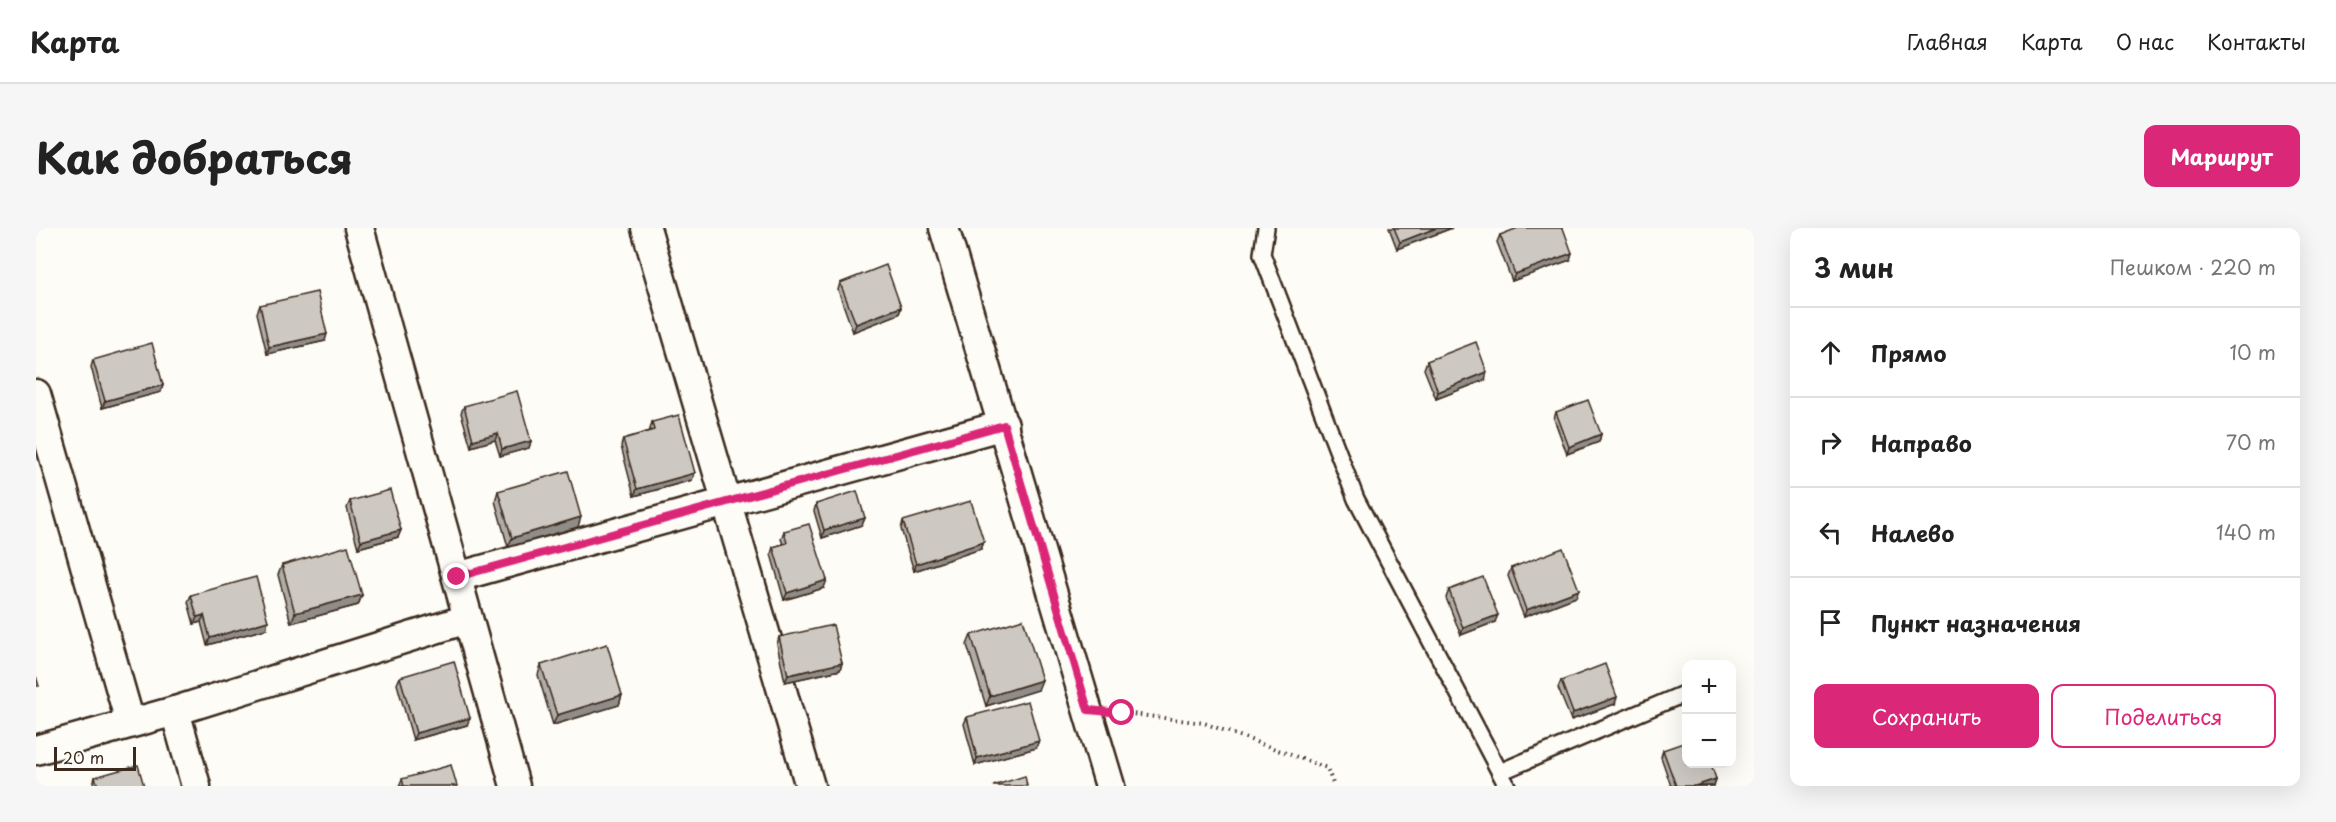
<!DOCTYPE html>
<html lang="ru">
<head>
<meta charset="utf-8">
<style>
  :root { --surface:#fff; --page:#f6f6f6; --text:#222; --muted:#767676; --line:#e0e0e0; --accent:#db2777 }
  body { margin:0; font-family:"Playpen Sans",sans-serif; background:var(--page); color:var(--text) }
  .controls { position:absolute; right:18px; bottom:18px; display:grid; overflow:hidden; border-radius:12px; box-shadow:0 6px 24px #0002 }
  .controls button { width:54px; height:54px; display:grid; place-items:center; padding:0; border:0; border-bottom:2px solid var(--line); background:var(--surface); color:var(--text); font:30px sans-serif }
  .scale { position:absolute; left:18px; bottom:15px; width:82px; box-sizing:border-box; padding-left:6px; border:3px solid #3b2a1e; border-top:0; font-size:16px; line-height:21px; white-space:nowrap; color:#3b2a1e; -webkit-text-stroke:4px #fdfcf7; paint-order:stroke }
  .stop { position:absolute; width:18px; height:18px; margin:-14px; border:4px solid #db2777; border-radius:50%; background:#fff }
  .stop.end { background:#db2777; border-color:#fff; box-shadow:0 2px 6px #0008 }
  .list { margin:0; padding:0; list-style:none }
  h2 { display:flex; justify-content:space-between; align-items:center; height:78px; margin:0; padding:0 24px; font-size:26px }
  h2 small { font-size:20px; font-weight:400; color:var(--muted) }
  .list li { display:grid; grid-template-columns:39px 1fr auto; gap:18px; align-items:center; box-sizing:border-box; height:90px; padding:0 24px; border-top:2px solid var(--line) }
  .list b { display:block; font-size:22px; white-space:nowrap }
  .list em { font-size:20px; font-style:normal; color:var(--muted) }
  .actions { display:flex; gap:12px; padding:18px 24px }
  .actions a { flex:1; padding:14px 0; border:2px solid var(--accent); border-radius:12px; text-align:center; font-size:21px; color:var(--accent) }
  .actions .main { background:var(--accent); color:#fff }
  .icon { flex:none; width:33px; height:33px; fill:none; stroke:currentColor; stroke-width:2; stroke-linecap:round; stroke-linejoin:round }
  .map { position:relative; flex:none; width:1718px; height:558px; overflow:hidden; border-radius:12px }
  header { display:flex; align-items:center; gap:36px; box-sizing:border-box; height:84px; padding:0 30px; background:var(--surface); border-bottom:2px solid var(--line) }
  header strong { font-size:28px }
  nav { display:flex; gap:33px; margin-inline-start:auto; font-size:21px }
  .intro { display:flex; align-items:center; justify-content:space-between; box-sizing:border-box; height:144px; padding:0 36px }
  h1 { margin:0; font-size:42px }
  .button { padding:15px 27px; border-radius:12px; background:var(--accent); color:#fff; font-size:21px; font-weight:700 }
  main { display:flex; gap:36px; padding:0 36px }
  aside { flex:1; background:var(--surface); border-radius:12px; box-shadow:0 6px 24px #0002 }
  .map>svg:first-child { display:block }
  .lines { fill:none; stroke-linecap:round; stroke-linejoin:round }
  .lane-casing { stroke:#3b2a1e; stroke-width:20 }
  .street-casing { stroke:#3b2a1e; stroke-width:33 }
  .path { stroke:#3b2a1e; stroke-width:4; stroke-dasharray:1.5 4.5; stroke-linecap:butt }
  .lane { stroke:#fdfcf7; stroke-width:15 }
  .street { stroke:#fdfcf7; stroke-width:28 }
  .wall { fill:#b0aca7; stroke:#3b2a1e; stroke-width:1.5 }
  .shaded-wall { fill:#908c88; stroke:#3b2a1e; stroke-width:1.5 }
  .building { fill:#cdc8c2; stroke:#3b2a1e; stroke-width:1.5 }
  .route { stroke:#db2777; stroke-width:8 }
</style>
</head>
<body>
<header>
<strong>Карта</strong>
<nav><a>Главная</a><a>Карта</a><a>О нас</a><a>Контакты</a></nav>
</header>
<div class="intro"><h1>Как добраться</h1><a class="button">Маршрут</a></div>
<main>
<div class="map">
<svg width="1718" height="558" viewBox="0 0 1718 558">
  <rect width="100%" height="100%" fill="#fdfcf7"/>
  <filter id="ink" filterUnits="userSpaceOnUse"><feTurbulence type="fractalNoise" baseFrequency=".0167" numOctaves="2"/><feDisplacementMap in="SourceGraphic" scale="12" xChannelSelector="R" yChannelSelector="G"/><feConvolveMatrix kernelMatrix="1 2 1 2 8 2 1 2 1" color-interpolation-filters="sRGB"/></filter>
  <g filter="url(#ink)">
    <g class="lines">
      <defs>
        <g id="lane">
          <path d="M1230 0 1226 26 1320 271 1471 558"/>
          <path d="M1464 544 1650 465"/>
        </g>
        <g id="street">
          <path d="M323 0 479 558"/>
          <path d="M610 0 774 558"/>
          <path d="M908 0 1074 558"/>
          <path d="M0 166 94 494"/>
          <path d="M421 349 968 197"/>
          <path d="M139 483 160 558"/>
          <path d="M0 522 139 483 431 391"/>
        </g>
      </defs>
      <!-- lane casing -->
      <use href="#lane" class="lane-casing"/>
      <!-- street casing -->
      <use href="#street" class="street-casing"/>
      <!-- path -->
      <path class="path" d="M1080 484 1168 495 1291 540 1298 558"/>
      <!-- lane -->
      <use href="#lane" class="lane"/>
      <!-- street -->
      <use href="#street" class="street"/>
    </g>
    <!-- wall -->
    <g class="wall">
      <path d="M1353 0H1416L1361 21Z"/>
      <path d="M1464 7 1534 32 1476 53 1461 14Z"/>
      <path d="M804 55 865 79 863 86 817 104 802 62Z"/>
      <path d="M224 77 289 113 231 126 221 85Z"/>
      <path d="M57 132 127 157 125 164 66 180 55 139Z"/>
      <path d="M1391 133 1449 152 1400 171 1388 141Z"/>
      <path d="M428 178 495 213 493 220 464 228 459 212 435 219 425 185Z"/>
      <path d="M1520 184 1565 206 1563 214 1531 226 1518 191Z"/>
      <path d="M616 194 656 252 598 268 585 218 587 211 614 203V201Z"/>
      <path d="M462 263 542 299 472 319 459 273Z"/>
      <path d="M314 273 365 302 362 309 322 320 311 280Z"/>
      <path d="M780 276 829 290 826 297 786 310 778 283Z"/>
      <path d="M867 293 948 314 945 321 878 343 865 301Z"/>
      <path d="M748 303 788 360 748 372 735 326 737 319 747 316 745 311Z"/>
      <path d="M246 337 326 367 322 377 255 395 242 347Z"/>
      <path d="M1475 340 1540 369 1488 389 1472 348Z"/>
      <path d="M1413 362 1459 394 1425 407 1410 370Z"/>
      <path d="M155 367 230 401 171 417 165 394 158 396 152 374Z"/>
      <path d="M935 407 1002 462 950 478 931 417Z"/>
      <path d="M743 409 806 435 804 442 749 454 741 416Z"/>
      <path d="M505 437 586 467 583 477 517 497 502 447Z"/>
      <path d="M364 449 431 497 377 512 361 456Z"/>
      <path d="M1525 453 1579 476 1535 492 1522 460Z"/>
      <path d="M931 489 1000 520 939 537 928 496Z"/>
      <path d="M1627 522 1680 551 1678 558H1635L1625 529Z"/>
      <path d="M59 549 108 558H57V556Z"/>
      <path d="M366 551 421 558H363Z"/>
    </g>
    <!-- shaded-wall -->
    <g class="shaded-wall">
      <path d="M1400 0H1416L1361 21 1364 14Z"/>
      <path d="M1536 25 1534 32 1476 53 1479 46Z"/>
      <path d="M865 79 863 86 817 104 820 96Z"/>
      <path d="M291 106 289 113 231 126 233 119Z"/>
      <path d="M1451 144 1449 152 1400 171 1402 164Z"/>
      <path d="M127 157 125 164 66 180 69 173Z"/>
      <path d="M462 205 459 212 435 219 437 212Z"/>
      <path d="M1565 206 1563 214 1531 226 1533 219Z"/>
      <path d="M495 213 493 220 464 228 466 221Z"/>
      <path d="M659 245 656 252 598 268 601 261Z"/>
      <path d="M545 289 542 299 472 319 476 310Z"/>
      <path d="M829 290 826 297 786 310 788 302Z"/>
      <path d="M365 302 362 309 322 320 325 313Z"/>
      <path d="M948 314 945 321 878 343 880 336Z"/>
      <path d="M791 352 788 360 748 372 751 365Z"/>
      <path d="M1543 362 1540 369 1488 389 1490 382Z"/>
      <path d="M326 367 322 377 255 395 259 385Z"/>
      <path d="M168 387 165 394 158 396 161 389Z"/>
      <path d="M1462 387 1459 394 1425 407 1427 400Z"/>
      <path d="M232 393 230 401 171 417 174 410Z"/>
      <path d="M806 435 804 442 749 454 752 447Z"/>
      <path d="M1006 452 1002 462 950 478 954 468Z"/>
      <path d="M586 467 583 477 517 497 521 487Z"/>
      <path d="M1581 469 1579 476 1535 492 1537 485Z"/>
      <path d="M434 490 431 497 377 512 380 505Z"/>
      <path d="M1003 513 1000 520 939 537 941 530Z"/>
      <path d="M1680 551 1678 558H1659Z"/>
    </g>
    <!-- building -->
    <g class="building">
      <path d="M1358 0H1400L1364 14Z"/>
      <path d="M1482 0H1527L1536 25 1479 46 1464 7Z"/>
      <path d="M850 37 865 79 820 96 804 55Z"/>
      <path d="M281 64 291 106 233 119 224 77Z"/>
      <path d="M1440 114 1451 144 1402 164 1391 133Z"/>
      <path d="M116 115 127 157 69 173 57 132Z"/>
      <path d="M481 163 495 213 466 221 462 205 437 212 428 178Z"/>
      <path d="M1552 172 1565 206 1533 219 1520 184Z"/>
      <path d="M643 187 659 245 601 261 587 211 618 202 616 194Z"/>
      <path d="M532 243 545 289 476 310 462 263Z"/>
      <path d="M354 262 365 302 325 313 314 273Z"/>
      <path d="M821 263 829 290 788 302 780 276Z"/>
      <path d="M935 273 948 314 880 336 867 293Z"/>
      <path d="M773 296 791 352 751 365 737 319 751 315 748 303Z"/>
      <path d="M312 318 326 367 259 385 246 337Z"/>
      <path d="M1527 320 1543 362 1490 382 1475 340Z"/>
      <path d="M220 349 232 393 174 410 168 387 161 389 155 367Z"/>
      <path d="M1447 349 1462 387 1427 400 1413 362Z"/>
      <path d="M987 391 1006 452 954 468 935 407Z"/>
      <path d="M797 397 806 435 752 447 743 409Z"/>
      <path d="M571 416 586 467 521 487 505 437Z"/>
      <path d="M418 433 434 490 380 505 364 449Z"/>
      <path d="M1569 436 1581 469 1537 485 1525 453Z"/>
      <path d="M0 448 3 458H0Z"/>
      <path d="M992 473 1003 513 941 530 931 489Z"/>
      <path d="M1650 514V536H1675L1680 551 1659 558H1640L1627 522Z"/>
      <path d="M102 537 108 558H62L59 549Z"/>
      <path d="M415 537 421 558H368L366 551Z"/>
      <path d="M989 548 991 558H957Z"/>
    </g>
  </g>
  <g class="lines" filter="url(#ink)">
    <!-- route -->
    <path class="route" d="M421 349 968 197 1052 482 1086 485"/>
  </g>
</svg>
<div class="controls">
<button>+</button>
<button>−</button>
</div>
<div class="scale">20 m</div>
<div class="stop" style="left:1086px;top:485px"></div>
<div class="stop end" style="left:421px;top:349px"></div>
</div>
<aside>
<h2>3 мин<small>Пешком · 220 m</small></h2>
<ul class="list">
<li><svg class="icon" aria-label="ahead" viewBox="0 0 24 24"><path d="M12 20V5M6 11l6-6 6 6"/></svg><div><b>Прямо</b></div><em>10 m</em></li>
<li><svg class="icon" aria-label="right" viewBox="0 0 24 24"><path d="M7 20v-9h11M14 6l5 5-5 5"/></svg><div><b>Направо</b></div><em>70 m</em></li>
<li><svg class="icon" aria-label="left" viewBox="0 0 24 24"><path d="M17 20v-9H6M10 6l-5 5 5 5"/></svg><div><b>Налево</b></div><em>140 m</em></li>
<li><svg class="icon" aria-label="arrive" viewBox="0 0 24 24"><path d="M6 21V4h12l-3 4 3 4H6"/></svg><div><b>Пункт назначения</b></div></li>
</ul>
<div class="actions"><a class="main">Сохранить</a><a>Поделиться</a></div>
</aside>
</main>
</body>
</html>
